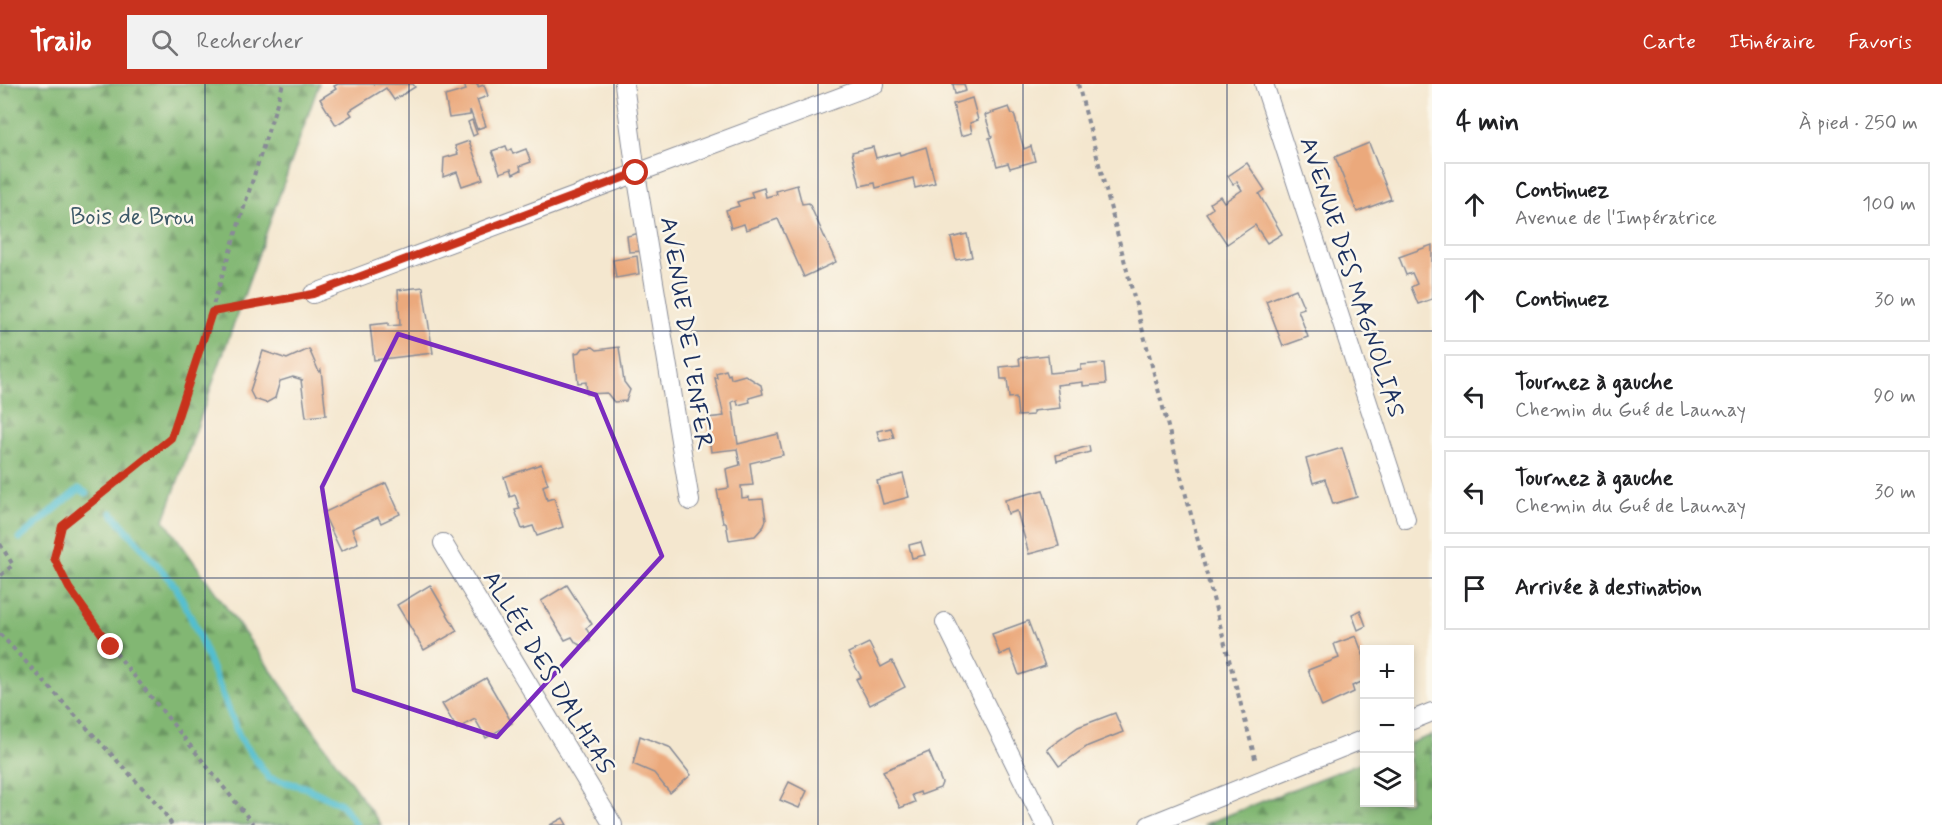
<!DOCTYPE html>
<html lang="fr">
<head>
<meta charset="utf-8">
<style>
  :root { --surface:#fff; --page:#f2f2f2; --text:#202124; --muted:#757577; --line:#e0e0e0; --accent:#c8321e }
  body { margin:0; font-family:Mynerve,sans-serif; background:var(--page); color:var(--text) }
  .controls { position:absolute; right:18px; bottom:18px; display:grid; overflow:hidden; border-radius:0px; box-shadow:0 3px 9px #0003 }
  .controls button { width:54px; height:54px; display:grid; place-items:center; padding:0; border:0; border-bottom:2px solid var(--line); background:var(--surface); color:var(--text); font:30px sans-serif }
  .stop { position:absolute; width:18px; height:18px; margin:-14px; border:4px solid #c8321e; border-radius:50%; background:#fff }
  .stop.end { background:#c8321e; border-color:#fff; box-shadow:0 2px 6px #0008 }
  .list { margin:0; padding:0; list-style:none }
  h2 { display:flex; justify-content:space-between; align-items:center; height:78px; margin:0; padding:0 24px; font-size:26px }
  h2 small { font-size:20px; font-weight:400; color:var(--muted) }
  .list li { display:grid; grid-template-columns:39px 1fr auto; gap:18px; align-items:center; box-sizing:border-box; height:84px; margin:0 12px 12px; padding:0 12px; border:2px solid var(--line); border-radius:0px }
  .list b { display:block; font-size:22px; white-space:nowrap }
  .list p { margin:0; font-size:20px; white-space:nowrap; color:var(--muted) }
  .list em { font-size:20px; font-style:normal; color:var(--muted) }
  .icon { flex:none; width:33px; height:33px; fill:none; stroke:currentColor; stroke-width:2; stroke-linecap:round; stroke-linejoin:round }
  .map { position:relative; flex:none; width:1432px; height:741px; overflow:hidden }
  header { display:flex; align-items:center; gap:36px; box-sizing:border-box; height:84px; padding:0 30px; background:var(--accent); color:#fff }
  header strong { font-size:28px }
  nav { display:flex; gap:33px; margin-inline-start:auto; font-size:21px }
  .search { width:420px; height:54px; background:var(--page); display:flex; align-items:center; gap:15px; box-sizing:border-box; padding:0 21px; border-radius:0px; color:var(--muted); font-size:22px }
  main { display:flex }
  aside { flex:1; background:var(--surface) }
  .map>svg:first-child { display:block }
  .forest { fill:url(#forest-firs); stroke:#4e7368; stroke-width:1.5 }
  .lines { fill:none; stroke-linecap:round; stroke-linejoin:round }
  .stream { stroke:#53becf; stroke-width:7 }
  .building { fill:#eba97c }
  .street-casing { stroke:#888b96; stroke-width:20 }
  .path { stroke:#888b96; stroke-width:4; stroke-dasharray:4.5 4.5; stroke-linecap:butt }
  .street { stroke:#fff; stroke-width:18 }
  .route { stroke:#c8321e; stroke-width:8 }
  .marked { fill:none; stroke:#7b2cbf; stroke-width:4.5; stroke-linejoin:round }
  .grid { fill:none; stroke:#1b2f5e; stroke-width:1.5; stroke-opacity:0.55 }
  .labels { text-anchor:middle; stroke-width:5; stroke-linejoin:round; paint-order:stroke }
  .park-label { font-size:24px; fill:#3d5968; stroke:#fbf7ec }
  .street-label { font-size:24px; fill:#1b2f5e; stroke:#fbf7ec }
</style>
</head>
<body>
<header>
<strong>Trailo</strong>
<div class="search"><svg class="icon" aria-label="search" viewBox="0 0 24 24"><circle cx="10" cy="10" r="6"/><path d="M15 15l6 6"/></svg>Rechercher</div>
<nav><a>Carte</a><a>Itinéraire</a><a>Favoris</a></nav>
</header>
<main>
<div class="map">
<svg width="1432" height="741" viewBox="0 0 1432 741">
  <defs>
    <pattern id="forest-firs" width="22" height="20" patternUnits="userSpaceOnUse" patternTransform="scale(1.5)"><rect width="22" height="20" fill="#82b773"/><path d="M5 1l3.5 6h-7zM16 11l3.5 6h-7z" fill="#6a9562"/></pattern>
  </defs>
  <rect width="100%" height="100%" fill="#fbf7ec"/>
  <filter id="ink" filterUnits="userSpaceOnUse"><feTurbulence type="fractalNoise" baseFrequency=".0167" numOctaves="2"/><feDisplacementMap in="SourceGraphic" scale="12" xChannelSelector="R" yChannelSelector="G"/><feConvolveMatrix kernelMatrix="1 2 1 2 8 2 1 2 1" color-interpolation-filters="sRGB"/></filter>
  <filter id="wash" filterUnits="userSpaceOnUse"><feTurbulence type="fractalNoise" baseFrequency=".008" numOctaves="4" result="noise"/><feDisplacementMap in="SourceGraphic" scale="24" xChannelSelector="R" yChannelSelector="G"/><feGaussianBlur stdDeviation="1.35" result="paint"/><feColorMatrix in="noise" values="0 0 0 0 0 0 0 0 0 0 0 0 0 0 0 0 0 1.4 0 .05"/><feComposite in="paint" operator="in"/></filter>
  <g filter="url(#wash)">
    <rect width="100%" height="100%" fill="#f4e7cf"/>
    <!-- forest -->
    <g class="forest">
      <path d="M0 0H319L164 436 381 741H0Z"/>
      <path d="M1432 651V741H1203L1364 677V718H1410V659Z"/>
    </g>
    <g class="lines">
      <!-- stream -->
      <g class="stream">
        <path d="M112 429 176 503 195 542 240 654 269 694 304 703 341 720 357 741"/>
        <path d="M20 454 79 405 86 409"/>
      </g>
    </g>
    <g id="blocks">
      <!-- building -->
      <g class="building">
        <path d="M338 0H413L415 3 394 16 386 4 349 27 352 31 336 41 320 15 336 5 334 2Z"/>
        <path d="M464 0H478V3L484 1 488 12 477 16 486 42 477 45 470 26V31L449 34 445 12 466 6Z"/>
        <path d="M953 0H964L966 7 955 10Z"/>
        <path d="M972 14 978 36 970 39 972 49 961 52 953 20Z"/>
        <path d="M1009 23 1012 30H1014L1024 65 1031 62 1035 77 1010 84 1008 79 997 82 989 54 992 53 985 31Z"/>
        <path d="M472 36 477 50 473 52 468 38Z"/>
        <path d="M469 57 483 95 462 102 457 88 443 93 444 74 458 70 455 62Z"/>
        <path d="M1369 59 1391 115 1357 128 1335 73Z"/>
        <path d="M506 62 508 67 511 65 513 70 526 65 531 78 520 82 521 86 513 90 511 85 500 89 492 67Z"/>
        <path d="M873 63 876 74 899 68 900 71 926 63 935 99 915 104 913 94 876 104 875 99 860 102 852 68Z"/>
        <path d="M1247 79 1265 106 1259 110 1282 150 1267 159 1255 141 1227 160 1206 129 1213 124 1210 119 1220 112 1224 118 1242 106 1237 98 1233 100 1228 92Z"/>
        <path d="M797 101 802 120 809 119 836 178 804 193 778 135 746 146 744 140 731 144 726 126 739 122 737 118 753 113 751 108 764 104 766 113 777 110 776 107Z"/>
        <path d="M640 149 643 167 629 168 627 152Z"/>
        <path d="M967 150 972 173 956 176 951 154Z"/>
        <path d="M1432 161V215L1418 220 1411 203 1417 200 1412 189 1406 191 1399 173Z"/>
        <path d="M637 172 639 190 616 194 613 176Z"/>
        <path d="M423 203 433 269 374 276 370 241 388 239V242L400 241 398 206Z"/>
        <path d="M1296 205 1304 224 1298 226 1308 253 1283 262 1266 217Z"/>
        <path d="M593 263 597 266 619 263 624 298 630 306 626 317 614 318 607 309 587 310 586 298 578 299 575 269 580 268 583 264Z"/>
        <path d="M309 265 319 288 321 286 326 331 306 333 301 296H303L293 293 280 297 275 314 266 319 254 315 250 307 263 267 287 275Z"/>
        <path d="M1048 271 1050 289 1081 286V281L1104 279 1106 300 1083 302V298L1057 301 1060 324 1033 327V331L1018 332 1016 313 1009 314 1007 295H1001L1000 283 1020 281 1019 274Z"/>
        <path d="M726 286 728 291 730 290 731 295 745 291 761 301 763 310 749 314 750 318 738 321 737 316 732 318 738 360 778 350 783 371 750 379 753 401 741 402 742 414 749 413V416L763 415 766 436 764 442 755 452 729 456 726 439H723L717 406 729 404 726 385 740 381 737 365 711 368 707 334 724 332 715 294H717L716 289Z"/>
        <path d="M891 344 894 354 880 357 877 347Z"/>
        <path d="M1089 362 1090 368 1057 377 1056 371Z"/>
        <path d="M1342 364 1357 413 1333 420 1325 395 1313 399 1306 375Z"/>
        <path d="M541 380 548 400 543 402 547 416 554 414 563 443 537 452 533 442 522 445 515 426 520 425 515 411 510 413 504 393Z"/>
        <path d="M903 390 909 413 883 420 877 397Z"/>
        <path d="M386 399 400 430 381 439 378 433 352 445 358 459 341 467 323 429Z"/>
        <path d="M1043 406 1059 462 1029 470 1017 427 1008 430 1005 416Z"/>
        <path d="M921 458 925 471 912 474 909 461Z"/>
        <path d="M430 501 457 547 424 566 397 521Z"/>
        <path d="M567 501 592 540 586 544 590 551V557L582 562 576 559 572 553 565 556 541 517Z"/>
        <path d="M1360 526 1366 542 1358 546 1352 530Z"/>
        <path d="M1028 537 1045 582 1019 591 1010 566 1000 571 992 550Z"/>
        <path d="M1356 552 1364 573V597L1352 602 1354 608 1322 623 1308 586 1339 574 1334 560Z"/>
        <path d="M869 559 881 583 892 577 905 603 870 621 856 595 861 593 848 569Z"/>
        <path d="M486 594 512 639 486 654 475 635 457 645 442 620Z"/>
        <path d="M1115 629 1123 648 1088 662 1059 682 1047 665 1078 643Z"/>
        <path d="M640 652 669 663 691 691 670 709 654 689 633 680Z"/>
        <path d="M929 668 942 699 940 704 921 711 920 708 912 711 915 718 900 724 883 687Z"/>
        <path d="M789 698 807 707 799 724 780 716Z"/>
        <path d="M563 734 567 741H550Z"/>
      </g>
    </g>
  </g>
  <g filter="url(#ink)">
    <use href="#blocks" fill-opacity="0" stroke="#888b96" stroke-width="1.5"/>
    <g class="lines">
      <defs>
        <g id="street">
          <path d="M624 0 636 89 690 417"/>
          <path d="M1264 0 1406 435"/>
          <path d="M313 210 875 0"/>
          <path d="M443 459 613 741"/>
          <path d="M945 538 1045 741"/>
          <path d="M1410 637 1432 628"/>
          <path d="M1149 741 1364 655"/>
        </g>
      </defs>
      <!-- street casing -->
      <use href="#street" class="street-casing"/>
      <!-- path -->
      <g class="path">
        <path d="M1078 0 1256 678"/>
        <path d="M212 228 294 213"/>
        <path d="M0 460 13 481 0 492"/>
        <path d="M0 550 161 724 172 741"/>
        <path d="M254 741 111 563 69 504 54 474 62 442 171 354 283 0"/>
      </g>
      <!-- street -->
      <use href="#street" class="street"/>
    </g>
  </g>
  <g class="lines" filter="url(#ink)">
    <!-- route -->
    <path class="route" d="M111 563 69 504 54 474 62 442 171 354 212 228 313 210 636 89"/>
  </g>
  <!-- marked area -->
  <path class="marked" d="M398 250 596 311 662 472 497 653 354 606 322 403Z"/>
  <!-- grid -->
  <path class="grid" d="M205 0V741M409 0V741M614 0V741M818 0V741M1023 0V741M1227 0V741M0 247H1432M0 494H1432"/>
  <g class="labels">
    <!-- park labels -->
    <g class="park-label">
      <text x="132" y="140">Bois de Brou</text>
    </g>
    <!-- street labels -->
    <g class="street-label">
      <text transform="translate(1353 193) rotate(72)" y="8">AVENUE DES MAGNOLIAS</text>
      <text transform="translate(687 249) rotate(81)" y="8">AVENUE DE L'ENFER</text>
      <text transform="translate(549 588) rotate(59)" y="8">ALLÉE DES DALHIAS</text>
    </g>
  </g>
</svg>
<div class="controls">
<button>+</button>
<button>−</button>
<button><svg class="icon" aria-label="layers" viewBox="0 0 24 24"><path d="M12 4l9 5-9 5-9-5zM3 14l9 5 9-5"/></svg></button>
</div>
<div class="stop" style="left:636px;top:89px"></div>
<div class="stop end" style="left:111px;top:563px"></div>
</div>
<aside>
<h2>4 min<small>À pied · 250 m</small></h2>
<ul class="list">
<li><svg class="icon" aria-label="ahead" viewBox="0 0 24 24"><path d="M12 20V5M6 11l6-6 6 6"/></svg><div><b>Continuez</b><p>Avenue de l'Impératrice</p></div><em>100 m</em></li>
<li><svg class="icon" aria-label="ahead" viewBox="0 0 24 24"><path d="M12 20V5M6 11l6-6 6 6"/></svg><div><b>Continuez</b></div><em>30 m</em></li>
<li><svg class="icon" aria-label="left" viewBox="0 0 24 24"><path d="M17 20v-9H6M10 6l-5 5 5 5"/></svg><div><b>Tournez à gauche</b><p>Chemin du Gué de Launay</p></div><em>90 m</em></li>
<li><svg class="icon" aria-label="left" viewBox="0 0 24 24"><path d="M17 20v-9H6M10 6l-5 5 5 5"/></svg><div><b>Tournez à gauche</b><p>Chemin du Gué de Launay</p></div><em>30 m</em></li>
<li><svg class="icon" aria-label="arrive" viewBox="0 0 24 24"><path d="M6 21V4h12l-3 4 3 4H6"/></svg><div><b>Arrivée à destination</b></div></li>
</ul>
</aside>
</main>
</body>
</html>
